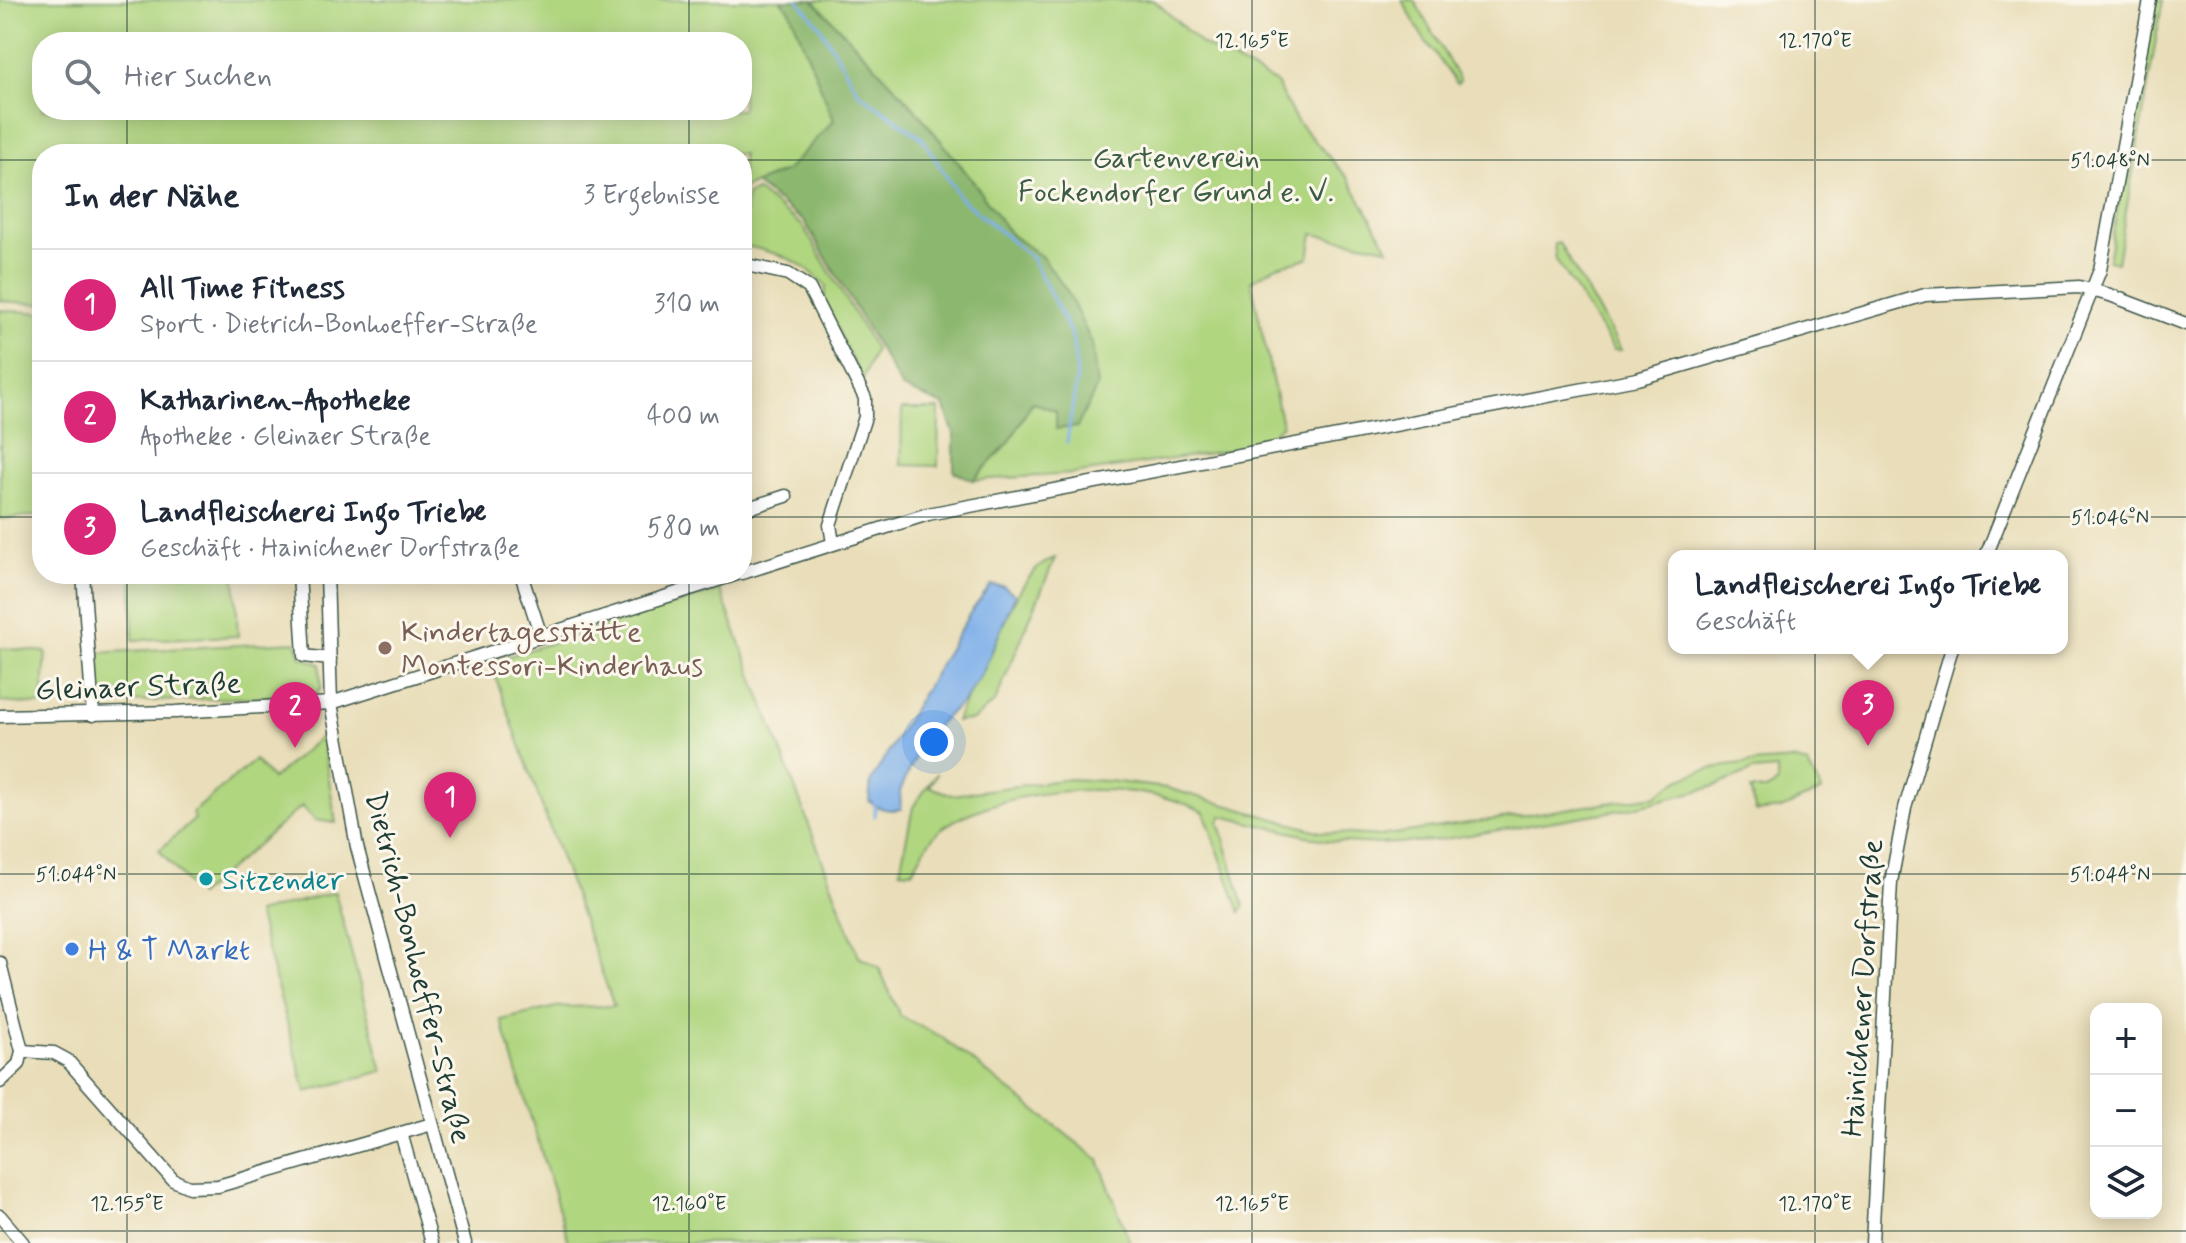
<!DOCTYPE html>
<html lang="de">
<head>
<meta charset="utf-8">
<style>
  :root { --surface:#fff; --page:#f2f2f3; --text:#1f2937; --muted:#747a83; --line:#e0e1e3; --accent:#db2777 }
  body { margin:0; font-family:Mynerve,sans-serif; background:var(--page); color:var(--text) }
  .controls { position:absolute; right:24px; bottom:24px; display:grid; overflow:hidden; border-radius:16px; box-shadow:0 4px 20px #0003 }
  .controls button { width:72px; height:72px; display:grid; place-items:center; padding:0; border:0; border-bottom:2px solid var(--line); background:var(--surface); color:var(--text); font:40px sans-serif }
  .you { position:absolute; left:934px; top:742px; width:28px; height:28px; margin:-20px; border:6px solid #fff; border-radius:50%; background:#1a73e8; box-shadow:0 0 0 12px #1a73e833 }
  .badge { display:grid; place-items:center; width:52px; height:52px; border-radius:50%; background:var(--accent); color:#fff; font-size:26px; font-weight:700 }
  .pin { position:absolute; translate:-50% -66px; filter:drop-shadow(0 2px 4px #0008) }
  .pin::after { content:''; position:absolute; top:42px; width:28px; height:24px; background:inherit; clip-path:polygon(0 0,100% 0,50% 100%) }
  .popup { position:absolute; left:1668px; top:550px; width:400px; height:104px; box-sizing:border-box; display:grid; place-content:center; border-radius:16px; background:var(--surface); filter:drop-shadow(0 2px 6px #0005); font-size:26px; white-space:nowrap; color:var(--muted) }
  .popup b { font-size:30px; color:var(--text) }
  .popup::after { content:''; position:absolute; left:50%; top:100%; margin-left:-16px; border:16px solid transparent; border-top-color:var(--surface) }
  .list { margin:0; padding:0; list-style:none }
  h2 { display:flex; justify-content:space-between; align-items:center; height:104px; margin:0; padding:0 32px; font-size:34px }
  h2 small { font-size:26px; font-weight:400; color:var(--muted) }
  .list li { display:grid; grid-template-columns:52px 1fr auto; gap:24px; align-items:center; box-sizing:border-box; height:112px; padding:0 32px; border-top:2px solid var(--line) }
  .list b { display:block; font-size:30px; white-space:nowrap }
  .list p { margin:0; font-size:26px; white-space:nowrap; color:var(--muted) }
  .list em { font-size:26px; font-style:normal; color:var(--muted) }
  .icon { flex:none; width:44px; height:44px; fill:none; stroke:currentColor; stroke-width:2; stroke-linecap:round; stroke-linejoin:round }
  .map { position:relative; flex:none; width:2186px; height:1243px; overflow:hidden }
  .search { position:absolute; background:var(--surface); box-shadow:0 4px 20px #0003; left:32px; top:32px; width:720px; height:88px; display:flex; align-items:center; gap:20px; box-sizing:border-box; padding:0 28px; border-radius:32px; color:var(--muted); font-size:30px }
  .panel { position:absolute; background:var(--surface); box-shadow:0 4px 20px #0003; left:32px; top:144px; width:720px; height:440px; border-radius:32px }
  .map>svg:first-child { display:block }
  .green { fill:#b0d680; stroke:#688a5a; stroke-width:2; fill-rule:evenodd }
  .forest { fill:#8cb76e; stroke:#567a51; stroke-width:2 }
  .water { fill:#7dafe9; stroke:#4e768e; stroke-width:2 }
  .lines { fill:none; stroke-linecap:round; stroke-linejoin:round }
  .stream { stroke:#7dafe9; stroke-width:3 }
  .minor-casing { stroke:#3d5548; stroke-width:15 }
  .minor { stroke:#fff; stroke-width:12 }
  .ticks { fill:none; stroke:#1f3d34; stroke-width:2; stroke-opacity:0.45 }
  .education-dot { fill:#8d6e63; stroke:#fbf7ec; stroke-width:3 }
  .culture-dot { fill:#0f9aa8; stroke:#fbf7ec; stroke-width:3 }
  .shop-dot { fill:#3f7fe0; stroke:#fbf7ec; stroke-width:3 }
  .labels { text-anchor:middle; stroke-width:6; stroke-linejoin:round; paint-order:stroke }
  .park-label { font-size:30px; fill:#3c5c43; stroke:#fbf7ec }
  .education-label { font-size:30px; fill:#785e54; stroke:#fbf7ec; text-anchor:start }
  .street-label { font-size:30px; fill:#1f3d34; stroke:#fbf7ec }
  .culture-label { font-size:30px; fill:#0d838f; stroke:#fbf7ec; text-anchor:start }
  .shop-label { font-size:30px; fill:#366cbe; stroke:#fbf7ec; text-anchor:start }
  .ticks-label { font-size:20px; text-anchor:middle; fill:#1f3d34; stroke:#fbf7ec; stroke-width:6; stroke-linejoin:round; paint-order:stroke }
</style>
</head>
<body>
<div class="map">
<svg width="2186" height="1243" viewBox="0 0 2186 1243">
  <rect width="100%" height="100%" fill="#fbf7ec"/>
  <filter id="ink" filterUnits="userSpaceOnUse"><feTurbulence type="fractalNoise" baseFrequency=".0125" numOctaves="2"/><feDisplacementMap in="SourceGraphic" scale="16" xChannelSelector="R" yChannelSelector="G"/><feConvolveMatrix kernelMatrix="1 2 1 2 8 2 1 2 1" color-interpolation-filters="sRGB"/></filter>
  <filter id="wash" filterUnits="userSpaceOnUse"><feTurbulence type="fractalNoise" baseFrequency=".006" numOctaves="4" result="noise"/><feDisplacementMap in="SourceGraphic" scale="32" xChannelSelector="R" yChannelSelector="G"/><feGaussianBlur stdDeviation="1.8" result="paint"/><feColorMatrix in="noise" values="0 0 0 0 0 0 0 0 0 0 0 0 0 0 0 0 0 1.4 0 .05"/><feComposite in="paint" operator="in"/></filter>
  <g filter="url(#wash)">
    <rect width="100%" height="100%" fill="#e9deb9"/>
    <!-- green -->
    <g class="green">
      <path d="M0 0H780L789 8 834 120 787 170 742 189V154H42V304L0 301ZM42 42H742V110H42Z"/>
      <path d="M813 0H1154L1201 44 1275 82 1296 120 1349 179 1388 248 1313 234 1309 258 1277 266 1251 281 1282 425 1270 436 1251 447 1073 474 973 480 1009 443 1032 402 1057 411 1067 291 1042 258 1009 233 973 181 912 105Z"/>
      <path d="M1402 0H1414L1460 81 1457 84 1422 36Z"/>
      <path d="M2156 0H2163L2117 262 2108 260Z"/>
      <path d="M757 191 803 226 875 349 862 381 824 303 826 286C801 259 777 253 742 245L747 195Z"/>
      <path d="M1559 243 1621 350H1614L1556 260 1554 244Z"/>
      <path d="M0 310 42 313V515L0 519Z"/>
      <path d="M902 409H939L938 466 901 465Z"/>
      <path d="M1055 558 995 702 973 720 956 721C963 701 976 685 986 665 1001 634 1019 569 1055 558Z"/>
      <path d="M132 574H235L238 636 133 640Z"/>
      <path d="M720 590 859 957 879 968 900 1016 940 1036 1099 1160 1130 1243H569L501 1020 556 1007 614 1006 490 662Z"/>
      <path d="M296 642 301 657 320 664 321 688 314 695 102 703 93 653Z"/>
      <path d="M0 648 46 652 42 705 0 702Z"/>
      <path d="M322 736 336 823 315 820 302 806 198 896 159 850 195 819 192 813 255 760 272 779Z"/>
      <path d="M1793 760 1807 764 1822 791 1781 809 1756 812 1750 790H1766L1777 784V769L1753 771 1709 788 1627 809 1433 841 1379 844 1328 841 1222 816 1219 822 1244 906 1240 912 1204 812C1138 777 1007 785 944 827 929 837 921 856 912 871L900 870 913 807 937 773 930 787 952 795 1068 779 1109 781 1167 788 1321 832 1379 836 1656 796C1693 762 1746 764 1793 760Z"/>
      <path d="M335 892 383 1071 306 1092 257 913Z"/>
    </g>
    <!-- forest -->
    <path class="forest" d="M780 0H813L912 105 973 181 1009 233 1042 257 1067 291 1092 343 1097 387 1077 427 1056 429V411L1032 402 1009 443 973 480 954 472V434L944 405 902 388 805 222 755 184 787 170 834 120 789 9Z"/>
    <!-- water -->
    <path class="water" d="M991 585 1003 586 1015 595 984 670 963 702 940 722 915 758 900 791 901 809C890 812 876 808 869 801L871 781 970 613Z"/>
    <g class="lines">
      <!-- stream -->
      <g class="stream">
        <path d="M798 0 819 25 859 93 922 138 960 198 1032 258 1072 336 1077 376 1067 442"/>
        <path d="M875 816V804"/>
      </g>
    </g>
  </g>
  <g filter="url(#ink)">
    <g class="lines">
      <defs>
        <g id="minor">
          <path d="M742 264 788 274 809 288 865 398V417L830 525 833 543"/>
          <path d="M742 510 786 496"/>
          <path d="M1986 556 2100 270 2150 0"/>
          <path d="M742 573 928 514 1637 379 1925 295 2079 287 2110 295 2186 324"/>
          <path d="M83 574 93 715"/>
          <path d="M299 574 304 656 330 659"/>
          <path d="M327 574 331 703 357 847 465 1243"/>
          <path d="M521 574 541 636"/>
          <path d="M0 716 175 712 331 703 737 574"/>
          <path d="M0 963 22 1051 19 1064 0 1082"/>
          <path d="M22 1051 54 1053 67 1060 173 1180 189 1187 218 1186 432 1124"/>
          <path d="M401 1133 432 1243"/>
          <path d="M0 1216 23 1243"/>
          <path d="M1872 1243 1891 882 1905 808 1952 648"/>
        </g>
      </defs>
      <!-- minor casing -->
      <use href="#minor" class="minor-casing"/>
      <!-- minor -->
      <use href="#minor" class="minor"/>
    </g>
  </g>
  <!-- ticks -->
  <path class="ticks" d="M127 0V42M689 0V42M1252 0V1243M1815 0V1243M127 110V154M689 110V154M0 160H42M742 160H2186M0 517H42M742 517H2186M127 574V1243M689 574V1243M0 874H2186M0 1231H2186"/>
  <!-- markers -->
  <circle class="education-dot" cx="385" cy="648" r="8"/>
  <circle class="culture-dot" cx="206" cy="879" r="8"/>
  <circle class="shop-dot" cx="72" cy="949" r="8"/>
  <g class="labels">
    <!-- park labels -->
    <g class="park-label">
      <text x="1176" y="167">Gartenverein<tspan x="1176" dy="34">Fockendorfer Grund e. V.</tspan></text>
    </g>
    <!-- education labels -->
    <g class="education-label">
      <text x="401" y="641">Kindertagesstätte<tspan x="401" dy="34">Montessori-Kinderhaus</tspan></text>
    </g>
    <!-- street labels -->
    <g class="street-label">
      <text transform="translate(138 686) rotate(-2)" y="10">Gleinaer Straße</text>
      <text transform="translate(419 967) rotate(76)" y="10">Dietrich-Bonhoeffer-Straße</text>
      <text transform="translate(1862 988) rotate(-86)" y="10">Hainichener Dorfstraße</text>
    </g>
    <!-- culture labels -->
    <g class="culture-label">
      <text x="222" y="889">Sitzender</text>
    </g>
    <!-- shop labels -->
    <g class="shop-label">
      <text x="88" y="959">H &amp; T Markt</text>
    </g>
  </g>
  <g class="ticks-label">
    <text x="1252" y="47">12.165°E</text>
    <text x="1815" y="47">12.170°E</text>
    <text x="2110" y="167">51.048°N</text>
    <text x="2110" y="524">51.046°N</text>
    <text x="76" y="881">51.044°N</text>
    <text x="2110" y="881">51.044°N</text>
    <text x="127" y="1210">12.155°E</text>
    <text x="689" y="1210">12.160°E</text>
    <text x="1252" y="1210">12.165°E</text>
    <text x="1815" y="1210">12.170°E</text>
  </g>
</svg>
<div class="controls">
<button>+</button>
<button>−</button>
<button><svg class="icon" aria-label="layers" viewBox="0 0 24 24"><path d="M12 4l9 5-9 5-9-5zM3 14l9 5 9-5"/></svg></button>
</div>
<div class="you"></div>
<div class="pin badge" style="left:450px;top:838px">1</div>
<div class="pin badge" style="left:295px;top:748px">2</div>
<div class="pin badge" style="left:1868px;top:746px">3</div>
<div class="popup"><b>Landfleischerei Ingo Triebe</b>Geschäft</div>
<div class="search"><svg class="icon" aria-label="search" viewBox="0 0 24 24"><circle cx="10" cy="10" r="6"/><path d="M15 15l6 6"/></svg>Hier suchen</div>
<section class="panel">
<h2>In der Nähe<small>3 Ergebnisse</small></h2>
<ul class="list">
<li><span class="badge">1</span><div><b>All Time Fitness</b><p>Sport · Dietrich-Bonhoeffer-Straße</p></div><em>310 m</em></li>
<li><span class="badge">2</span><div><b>Katharinen-Apotheke</b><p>Apotheke · Gleinaer Straße</p></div><em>400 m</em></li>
<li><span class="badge">3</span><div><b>Landfleischerei Ingo Triebe</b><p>Geschäft · Hainichener Dorfstraße</p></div><em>580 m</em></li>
</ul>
</section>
</div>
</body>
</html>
